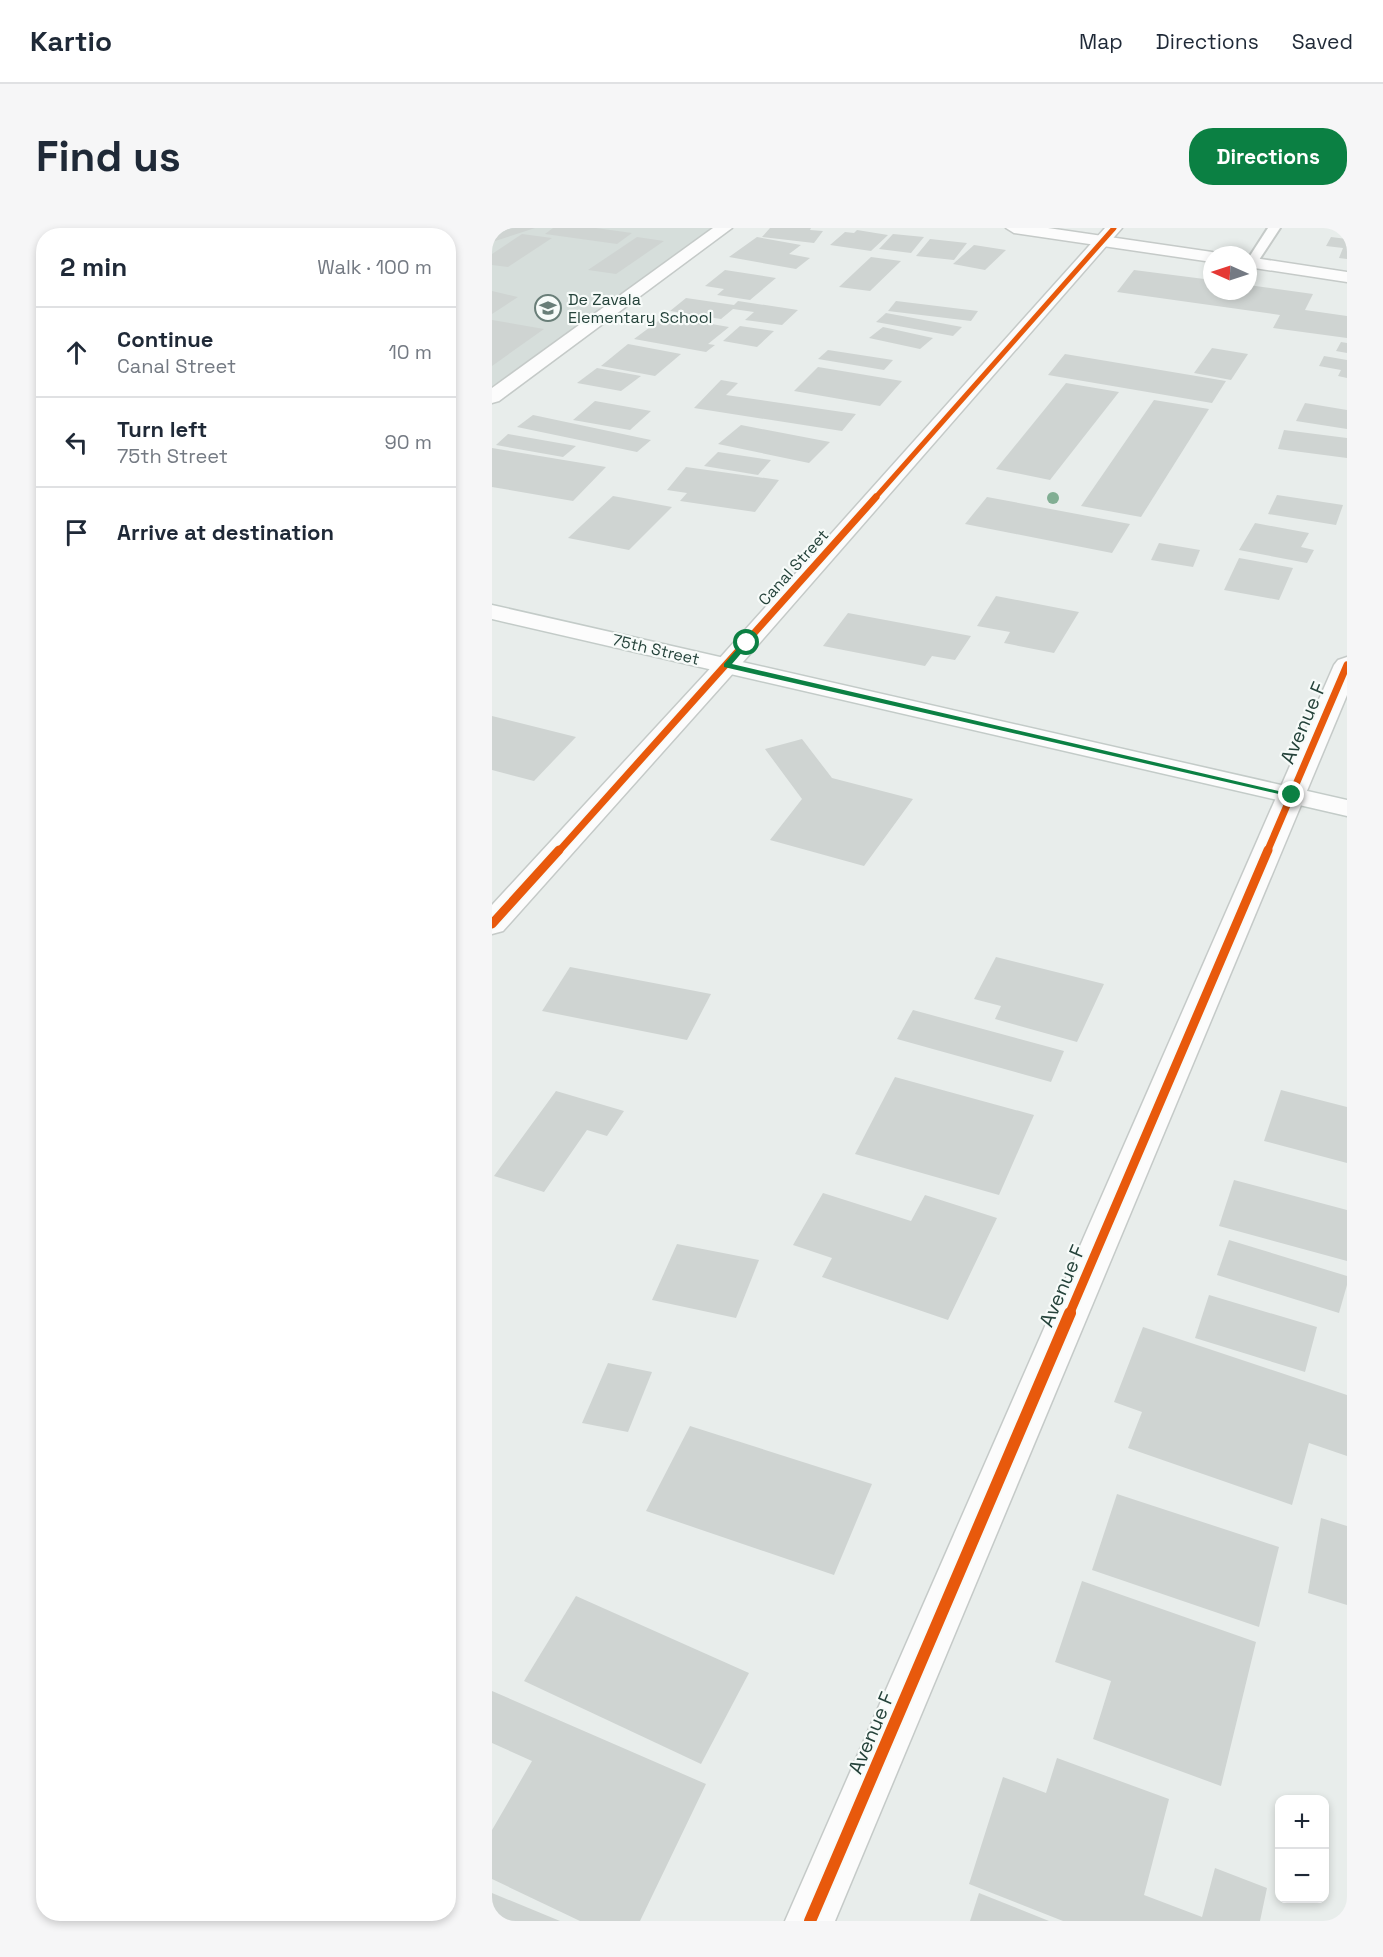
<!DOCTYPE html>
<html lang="en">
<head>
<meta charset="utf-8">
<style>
  :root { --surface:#fff; --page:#f6f6f7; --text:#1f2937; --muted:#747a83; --line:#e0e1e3; --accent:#0b8043 }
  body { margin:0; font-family:"Space Grotesk",sans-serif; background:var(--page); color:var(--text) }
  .controls { position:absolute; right:18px; bottom:18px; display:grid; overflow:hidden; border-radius:12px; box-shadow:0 3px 9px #0003 }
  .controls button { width:54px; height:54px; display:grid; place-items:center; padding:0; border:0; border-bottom:2px solid var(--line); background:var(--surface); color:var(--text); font:30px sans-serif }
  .compass { position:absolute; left:711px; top:18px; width:54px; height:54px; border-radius:50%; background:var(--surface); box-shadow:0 3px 9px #0003; rotate:273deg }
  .stop { position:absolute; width:18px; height:18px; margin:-14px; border:4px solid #0b8043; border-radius:50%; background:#fff }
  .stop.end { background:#0b8043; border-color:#fff; box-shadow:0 2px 6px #0008 }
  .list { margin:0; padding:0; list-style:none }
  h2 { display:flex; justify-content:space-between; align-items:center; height:78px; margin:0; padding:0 24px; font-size:26px }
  h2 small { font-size:20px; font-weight:400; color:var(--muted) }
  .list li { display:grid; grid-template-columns:39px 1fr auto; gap:18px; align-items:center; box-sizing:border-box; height:90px; padding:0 24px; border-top:2px solid var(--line) }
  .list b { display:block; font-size:22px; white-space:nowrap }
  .list p { margin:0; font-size:20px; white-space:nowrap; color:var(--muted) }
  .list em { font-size:20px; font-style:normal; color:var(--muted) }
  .icon { flex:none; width:33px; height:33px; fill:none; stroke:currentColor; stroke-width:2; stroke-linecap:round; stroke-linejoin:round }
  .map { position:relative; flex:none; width:855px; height:1693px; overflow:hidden; border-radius:24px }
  header { display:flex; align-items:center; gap:36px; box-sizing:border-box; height:84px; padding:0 30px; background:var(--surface); border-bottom:2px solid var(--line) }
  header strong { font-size:28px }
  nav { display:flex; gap:33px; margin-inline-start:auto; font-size:21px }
  .intro { display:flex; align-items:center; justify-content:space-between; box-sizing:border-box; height:144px; padding:0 36px }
  h1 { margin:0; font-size:42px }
  .button { padding:15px 27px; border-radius:24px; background:var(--accent); color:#fff; font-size:21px; font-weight:700 }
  main { display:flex; gap:36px; padding:0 36px }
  aside { flex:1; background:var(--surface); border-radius:24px; box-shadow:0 3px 9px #0003 }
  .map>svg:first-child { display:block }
  .built { fill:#d6dedb }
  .building { fill:#cfd4d2 }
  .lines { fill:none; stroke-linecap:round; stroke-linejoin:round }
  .service-casing { stroke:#c5cac8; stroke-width:4 }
  .minor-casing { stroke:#c5cac8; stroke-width:3 }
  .tertiary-casing { stroke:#c5cac8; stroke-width:3 }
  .secondary-casing { stroke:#c3cbc8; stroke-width:3 }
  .service { fill:#fcfcfc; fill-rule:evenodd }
  .minor { fill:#fcfcfc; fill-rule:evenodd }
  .tertiary { fill:#fcfcfc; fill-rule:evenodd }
  .secondary { fill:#fcfcfc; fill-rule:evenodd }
  .cycleway-far3-casing { stroke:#f7fbf9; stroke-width:8 }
  .cycleway-far2-casing { stroke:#f7fbf9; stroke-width:10 }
  .cycleway-far1-casing { stroke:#f7fbf9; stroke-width:13 }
  .cycleway-casing { stroke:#f7fbf9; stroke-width:16 }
  .cycleway-far3 { stroke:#e8590c; stroke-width:5 }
  .cycleway-far2 { stroke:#e8590c; stroke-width:7 }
  .cycleway-far1 { stroke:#e8590c; stroke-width:9 }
  .cycleway { stroke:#e8590c; stroke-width:12 }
  .tree { fill:#81ae93 }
  .route { fill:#0b8043 }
  .labels { text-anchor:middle; stroke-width:4.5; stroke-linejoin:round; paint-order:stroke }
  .far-poi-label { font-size:16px; fill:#24423a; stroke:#f7fbf9; text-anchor:start }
  .far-street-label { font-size:16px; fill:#24423a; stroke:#f7fbf9 }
  .street-label { font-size:20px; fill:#24423a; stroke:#f7fbf9 }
</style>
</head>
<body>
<header>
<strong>Kartio</strong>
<nav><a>Map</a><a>Directions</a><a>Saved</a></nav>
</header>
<div class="intro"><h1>Find us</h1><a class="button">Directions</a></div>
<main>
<aside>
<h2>2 min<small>Walk · 100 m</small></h2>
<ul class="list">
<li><svg class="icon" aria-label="ahead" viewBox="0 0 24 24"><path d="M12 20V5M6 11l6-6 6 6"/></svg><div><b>Continue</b><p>Canal Street</p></div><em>10 m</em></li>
<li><svg class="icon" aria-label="left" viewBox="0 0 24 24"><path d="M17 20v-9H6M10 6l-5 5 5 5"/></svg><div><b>Turn left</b><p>75th Street</p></div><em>90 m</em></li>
<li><svg class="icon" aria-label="arrive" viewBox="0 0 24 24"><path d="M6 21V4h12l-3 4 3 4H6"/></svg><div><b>Arrive at destination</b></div></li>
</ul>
</aside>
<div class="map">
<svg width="855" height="1693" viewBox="0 0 855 1693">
  <rect width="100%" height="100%" fill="#e8edeb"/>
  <!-- built -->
  <path class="built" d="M0 0H223L0 160Z"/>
  <!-- building -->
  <g class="building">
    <path d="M0 0H43L0 14Z"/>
    <path d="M61 0H104L140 5 125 16 53 6Z"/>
    <path d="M278 0H319L318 2 331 3 322 15 270 9Z"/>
    <path d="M365 2 396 7 379 23 338 17 353 4 362 5Z"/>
    <path d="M30 6 60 10 16 39 0 37V26Z"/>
    <path d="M401 6 432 9 419 25 387 21Z"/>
    <path d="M145 9 172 13 124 46 96 42Z"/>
    <path d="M265 9 309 17 297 26 318 30 304 41 237 29Z"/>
    <path d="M839 9 855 11V31L847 30 851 20 834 18Z"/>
    <path d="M438 11 475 15 462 32 424 28Z"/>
    <path d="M482 17 514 22 493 42 461 36Z"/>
    <path d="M379 29 409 33 378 63 347 59Z"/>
    <path d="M233 42 284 50 258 72 225 67 232 61 213 58Z"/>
    <path d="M642 42 720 52V63H756V57L821 66 813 82 855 88V110L781 100 788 87 625 64Z"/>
    <path d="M0 63 26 69 0 86Z"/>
    <path d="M194 70 242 77 246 73 306 82 290 97 253 92 262 84 241 81 229 91 178 83Z"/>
    <path d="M404 73 486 83 479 93 396 83Z"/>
    <path d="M394 85 470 99 461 108 384 94Z"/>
    <path d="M173 88 237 99 216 116 223 117 214 124 142 111Z"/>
    <path d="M0 92 52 101 0 138Z"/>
    <path d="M248 98 282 103 265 119 231 113Z"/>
    <path d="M391 99 441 110 428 121 377 110Z"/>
    <path d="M849 114 855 115V125L844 123Z"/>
    <path d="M136 116 189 126 163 148 109 138Z"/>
    <path d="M720 120 756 126 739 152 702 145Z"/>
    <path d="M336 122 401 132 392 142 326 131Z"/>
    <path d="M573 126 734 153 720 175 556 147Z"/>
    <path d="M832 128 855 132V150L846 148 849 142 827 138Z"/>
    <path d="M326 139 410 153 388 178 302 163Z"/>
    <path d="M105 140 149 148 129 163 85 155Z"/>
    <path d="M229 152 246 155 234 167 364 186 350 203 202 180Z"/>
    <path d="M574 155 627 164 558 252 504 241Z"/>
    <path d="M662 172 717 181 649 289 589 278Z"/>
    <path d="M103 173 159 183 138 202 81 192Z"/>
    <path d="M813 175 855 182V201L804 193Z"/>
    <path d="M41 187 159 212 145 224 25 199Z"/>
    <path d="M249 197 338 214 317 235 226 216Z"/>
    <path d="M792 202 855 210V230L786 221Z"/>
    <path d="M16 206 84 218 71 229 4 217Z"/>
    <path d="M0 220 114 239 81 273 0 259Z"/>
    <path d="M226 224 279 232 266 247 212 238Z"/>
    <path d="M194 239 287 252 263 284 188 273 195 265 175 262Z"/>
    <path d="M785 267 851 277 844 297 776 286Z"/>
    <path d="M121 268 180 279 137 322 76 310Z"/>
    <path d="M495 269 638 296 620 325 473 296Z"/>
    <path d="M763 295 817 305 809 319 822 322 815 335 747 322Z"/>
    <path d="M667 315 708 322 701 339 659 332Z"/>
    <path d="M747 330 801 340 787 372 732 362Z"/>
    <path d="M504 368 587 384 562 425 512 415 518 404 485 398Z"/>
    <path d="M356 385 479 408 463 432 440 428 433 438 331 418Z"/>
    <path d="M0 488 84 509 42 553 0 542Z"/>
    <path d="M310 511 340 550 421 571 372 638 278 612 310 571 273 521Z"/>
    <path d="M504 729 612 756 585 814 503 791 509 778 482 771Z"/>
    <path d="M78 739 219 766 195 812 50 783Z"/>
    <path d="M421 782 572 823 559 854 405 811Z"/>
    <path d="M403 849 542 887 507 967 363 926Z"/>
    <path d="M789 862 855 879V935L772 913Z"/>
    <path d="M64 863 132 883 115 908 95 902 52 964 2 948Z"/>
    <path d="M742 952 855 982V1033L727 998Z"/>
    <path d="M331 965 419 993 433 967 505 990 456 1092 330 1049 340 1030 301 1017Z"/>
    <path d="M737 1012 855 1048V1057L847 1085 725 1047Z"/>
    <path d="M185 1016 267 1032 244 1090 160 1072Z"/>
    <path d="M717 1067 825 1099 813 1144 703 1110Z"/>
    <path d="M651 1099 855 1167V1228L817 1215 800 1277 636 1220 650 1184 622 1174Z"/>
    <path d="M116 1135 160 1144 136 1204 90 1195Z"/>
    <path d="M198 1198 380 1256 342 1347 154 1283Z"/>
    <path d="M625 1266 787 1319 767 1399 600 1342Z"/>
    <path d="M829 1290 855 1298V1377L816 1365Z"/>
    <path d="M590 1353 764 1414 729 1558 601 1511 619 1453 563 1434Z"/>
    <path d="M84 1368 257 1445 209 1536 32 1453Z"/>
    <path d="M0 1463 214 1556 148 1693H88L0 1651V1602L40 1533 0 1515Z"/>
    <path d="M565 1530 677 1571 652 1667 710 1689 723 1640 775 1660 768 1693H571L477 1656 511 1549 554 1565Z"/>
    <path d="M0 1665 68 1693H0Z"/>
    <path d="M487 1665 557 1693H478Z"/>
  </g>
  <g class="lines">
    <defs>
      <path id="service" d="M776 0H788L763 38H756V31Z"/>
      <g id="minor">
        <path d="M221 0H240L7 173 0 175V160Z"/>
        <path d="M514 0H556L720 24 727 27H720V34L522 5Z"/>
        <path d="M756 29 855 44V54L756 39Z"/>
        <path d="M855 429V467L343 1693H293L842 437 846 432Z"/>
      </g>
      <path id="tertiary" d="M613 0H630L244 442 11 703 0 706V677L226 432Z"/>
      <path id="secondary" d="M0 377 855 572V588L0 391Z"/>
    </defs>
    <!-- service casing -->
    <use href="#service" class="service-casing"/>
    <!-- minor casing -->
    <use href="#minor" class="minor-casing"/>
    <!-- tertiary casing -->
    <use href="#tertiary" class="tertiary-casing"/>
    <!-- secondary casing -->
    <use href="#secondary" class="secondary-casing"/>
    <!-- service -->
    <use href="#service" class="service"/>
    <!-- minor -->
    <use href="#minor" class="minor"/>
    <!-- tertiary -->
    <use href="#tertiary" class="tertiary"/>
    <!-- secondary -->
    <use href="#secondary" class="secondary"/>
    <defs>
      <path id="cycleway-far3" d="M383 270 622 0"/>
      <g id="cycleway-far2">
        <path d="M66 624 384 269"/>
        <path d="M775 624 855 437"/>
      </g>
      <g id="cycleway-far1">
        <path d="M0 696 67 622"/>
        <path d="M577 1087 776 622"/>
      </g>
      <path id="cycleway" d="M318 1693 578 1085"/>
    </defs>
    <!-- cycleway-far3 casing -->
    <use href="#cycleway-far3" class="cycleway-far3-casing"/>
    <!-- cycleway-far2 casing -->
    <use href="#cycleway-far2" class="cycleway-far2-casing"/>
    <!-- cycleway-far1 casing -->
    <use href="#cycleway-far1" class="cycleway-far1-casing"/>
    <!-- cycleway casing -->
    <use href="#cycleway" class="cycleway-casing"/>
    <!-- cycleway-far3 -->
    <use href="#cycleway-far3" class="cycleway-far3"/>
    <!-- cycleway-far2 -->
    <use href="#cycleway-far2" class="cycleway-far2"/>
    <!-- cycleway-far1 -->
    <use href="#cycleway-far1" class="cycleway-far1"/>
    <!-- cycleway -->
    <use href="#cycleway" class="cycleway"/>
  </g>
  <!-- trees -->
  <circle class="tree" cx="561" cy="270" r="6"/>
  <!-- route -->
  <path class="route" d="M252 413 258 415 240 436 804 567 800 569 232 439V436Z"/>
  <!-- icons -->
  <defs>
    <symbol id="school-ring" viewBox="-11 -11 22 22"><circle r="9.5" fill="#f7fbf9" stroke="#697e78" stroke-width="1.5"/><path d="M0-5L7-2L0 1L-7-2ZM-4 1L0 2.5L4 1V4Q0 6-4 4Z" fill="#697e78"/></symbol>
  </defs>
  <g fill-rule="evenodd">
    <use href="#school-ring" x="41" y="65" width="30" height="30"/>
  </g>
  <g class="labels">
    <!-- far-poi labels -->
    <g class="far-poi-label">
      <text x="76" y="77">De Zavala<tspan x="76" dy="18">Elementary School</tspan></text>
    </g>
    <!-- far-street labels -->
    <g class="far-street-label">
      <text transform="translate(301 339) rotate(-48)" y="6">Canal Street</text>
      <text transform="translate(164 421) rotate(13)" y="6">75th Street</text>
    </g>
    <!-- street labels -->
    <g class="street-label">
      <text transform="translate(811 495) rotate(-67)" y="7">Avenue F</text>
      <text transform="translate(570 1058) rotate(-67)" y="7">Avenue F</text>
      <text transform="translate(379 1505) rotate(-67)" y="7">Avenue F</text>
    </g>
  </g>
</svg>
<div class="controls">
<button>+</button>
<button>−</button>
</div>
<svg class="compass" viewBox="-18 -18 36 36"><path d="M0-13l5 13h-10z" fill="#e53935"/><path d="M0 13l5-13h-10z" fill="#747a83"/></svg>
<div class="stop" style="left:255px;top:415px"></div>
<div class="stop end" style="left:800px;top:567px"></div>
</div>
</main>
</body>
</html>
